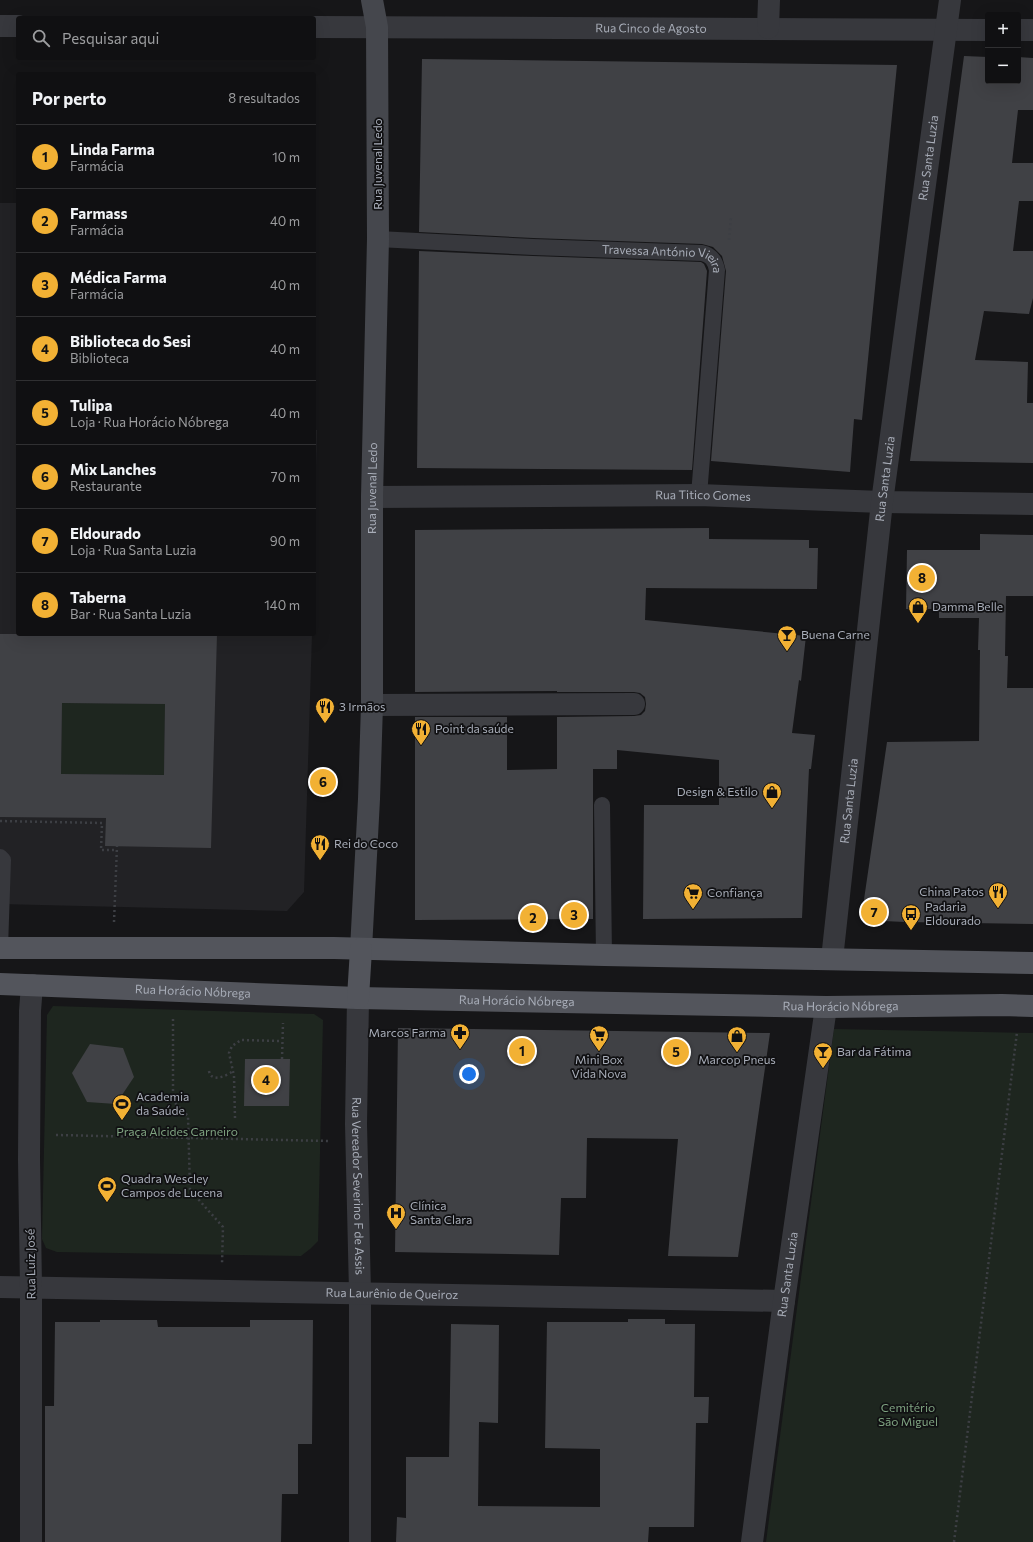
<!DOCTYPE html>
<html lang="pt">
<head>
<meta charset="utf-8">
<style>
  :root { --surface:#101012; --page:#19191b; --text:#f1f3f6; --muted:#9c9d9f; --line:#303032; --accent:#f2b134 }
  body { margin:0; font-family:Commissioner,sans-serif; background:var(--page); color:var(--text) }
  .controls { position:absolute; right:12px; top:12px; display:grid; overflow:hidden; border-radius:4px; box-shadow:0 4px 16px #0002 }
  .controls button { width:36px; height:36px; display:grid; place-items:center; padding:0; border:0; border-bottom:1px solid var(--line); background:var(--surface); color:var(--text); font:20px sans-serif }
  .you { position:absolute; left:469px; top:1074px; width:14px; height:14px; margin:-10px; border:3px solid #fff; border-radius:50%; background:#1a73e8; box-shadow:0 0 0 6px #1a73e833 }
  .badge { display:grid; place-items:center; width:26px; height:26px; border-radius:50%; background:var(--accent); color:#111; font-size:13px; font-weight:700 }
  .pin { position:absolute; translate:-50% -50%; border:2px solid #fff; box-shadow:0 1px 4px #0006 }
  .list { margin:0; padding:0; list-style:none }
  h2 { display:flex; justify-content:space-between; align-items:center; height:52px; margin:0; padding:0 16px; font-size:17px }
  h2 small { font-size:13px; font-weight:400; color:var(--muted) }
  .list li { display:grid; grid-template-columns:26px 1fr auto; gap:12px; align-items:center; box-sizing:border-box; height:64px; padding:0 16px; border-top:1px solid var(--line) }
  .list b { display:block; font-size:15px; white-space:nowrap }
  .list p { margin:0; font-size:13px; white-space:nowrap; color:var(--muted) }
  .list em { font-size:13px; font-style:normal; color:var(--muted) }
  .icon { flex:none; width:22px; height:22px; fill:none; stroke:currentColor; stroke-width:2; stroke-linecap:round; stroke-linejoin:round }
  .map { position:relative; flex:none; width:1033px; height:1542px; overflow:hidden }
  .search { position:absolute; background:var(--surface); box-shadow:0 4px 16px #0002; left:16px; top:16px; width:300px; height:44px; display:flex; align-items:center; gap:10px; box-sizing:border-box; padding:0 14px; border-radius:4px; color:var(--muted); font-size:15px }
  .panel { position:absolute; background:var(--surface); box-shadow:0 4px 16px #0002; left:16px; top:72px; width:300px; height:564px; border-radius:4px }
  .map>svg:first-child { display:block }
  .built { fill:#222225 }
  .green { fill:#1e261f }
  .building { fill:#404145; fill-rule:evenodd }
  .lines { fill:none; stroke-linecap:round; stroke-linejoin:round }
  .path { stroke:#3d3f44; stroke-width:2.5; stroke-dasharray:2 3; stroke-linecap:butt }
  .service { stroke:#37383d; stroke-width:16 }
  .pedestrian { stroke:#37383d; stroke-width:22 }
  .minor { stroke:#37383d; stroke-width:22 }
  .secondary { stroke:#45474d; stroke-width:22 }
  .primary { stroke:#53555c; stroke-width:22 }
  .labels { text-anchor:middle; stroke-width:3.5; stroke-linejoin:round; paint-order:stroke }
  .street-label { font-size:12px; fill:#a8adb8; stroke:#111113 }
  .poi-label { font-size:12px; fill:#a8adb8; stroke:#111113; text-anchor:start }
  .park-label { font-size:12px; fill:#7fa381; stroke:#111113 }
</style>
</head>
<body>
<div class="map">
<svg width="1033" height="1542" viewBox="0 0 1033 1542">
  <rect width="100%" height="100%" fill="#161618"/>
  <!-- built -->
  <g class="built">
    <path d="M0 203H18V634H312L304 892 287 911 0 904Z"/>
    <path d="M314 430H317L314 545Z"/>
  </g>
  <!-- green -->
  <g class="green">
    <path d="M62 703 165 704 164 775 61 774Z"/>
    <path d="M53 1006 314 1014 323 1020 318 1241 310 1249 301 1256 57 1252 46 1248 42 1239 47 1015Z"/>
    <path d="M834 1029 1033 1033V1542H766Z"/>
  </g>
  <!-- building -->
  <g class="building">
    <path d="M964 56 988 57V81H1018V57L1033 58V110H1018L1012 163H1033V201H1019L1013 251H1033V298L1029 314 984 311 975 360 1028 362 1027 403H1033V463L910 461Z"/>
    <path d="M422 59 897 65 862 420 854 419 850 472 711 461 726 271 722 256 713 247 702 244 533 238 419 232Z"/>
    <path d="M419 251 533 256 701 262 704 264 707 271 692 470 417 468Z"/>
    <path d="M709 528V539L809 540V548H818L817 589 646 588 645 620 806 636 801 681 799 680 792 733 815 735 811 769H809L802 918 643 919 644 805H719V760L617 750V769H593V919L415 920V717H507V770L557 769V717L634 716 641 715 645 711 646 704 645 697 640 693 634 692H557V691L415 692V530Z"/>
    <path d="M980 534 1033 535V596H1006L1005 656H1008L1007 688H1033V924L905 922 861 920 887 742 979 741 980 650H978L979 618H939V609H906L907 550H980Z"/>
    <path d="M0 634H217L211 848 105 846 106 818 0 817ZM62 703 165 704 164 775 61 774Z"/>
    <path d="M398 1028 770 1033 738 1257 668 1256 678 1139 587 1138 586 1198H561L559 1255 395 1252Z"/>
    <path d="M90 1044 123 1048 134 1077 116 1104 87 1102 72 1073Z"/>
    <path d="M245 1059H290L289 1106H244Z"/>
    <path d="M628 1319H665V1324H695L694 1397H709L708 1423H696L694 1527H649L648 1542H396L397 1517 406 1518V1457H449L451 1324 499 1325 498 1423 479 1422 478 1506 600 1507V1449L545 1448 547 1322H628Z"/>
    <path d="M100 1320H157L158 1327H250V1320H313L312 1444H298V1494H282L281 1542H45V1406H54L55 1322H100Z"/>
  </g>
  <g class="lines">
    <!-- path -->
    <g class="path">
      <path d="M729 240 731 216"/>
      <path d="M0 821 102 823 101 850H117"/>
      <path d="M114 922 117 846"/>
      <path d="M173 1019V1101L188 1116 190 1190 223 1227 222 1264"/>
      <path d="M282 1059 283 1023"/>
      <path d="M209 1071C211 1083 227 1076 233 1071"/>
      <path d="M235 1118 234 1076 229 1053 232 1046 241 1040 282 1041"/>
      <path d="M56 1135 329 1141"/>
      <path d="M954 1542 1017 1032"/>
    </g>
    <!-- service -->
    <g class="service">
      <path id="s1" d="M378 239 533 247 702 253C711 255 715 260 717 270L699 495"/>
      <path d="M602 805 604 955"/>
      <path d="M0 857 3 860 0 948"/>
    </g>
    <!-- pedestrian -->
    <path class="pedestrian" d="M372 705 634 704"/>
    <!-- minor -->
    <g class="minor">
      <path d="M0 26H18"/>
      <path id="s2" d="M314 27 988 30"/>
      <path d="M768 28 769 0"/>
      <path d="M1018 30H1033"/>
      <path id="s3" d="M372 497 699 495 882 502 1033 504"/>
      <path id="s4" d="M832 959 882 502 950 0"/>
      <path id="s5" d="M358 998 356 1124 360 1292V1542"/>
      <path id="s6" d="M0 1287 784 1301"/>
      <path d="M31 1542V1287L29 1159 30 1011 32 985"/>
      <path id="s7" d="M752 1542 784 1301 826 1007"/>
    </g>
    <!-- secondary -->
    <path class="secondary" id="s8" d="M361 949 369 799 372 705V497L378 239 377 27 372 0"/>
    <!-- primary -->
    <g class="primary">
      <path d="M0 948H334L604 955 1033 963"/>
      <path id="s9" d="M0 984 358 998 826 1007 1002 1005 1033 1006"/>
      <path d="M358 998 361 949"/>
    </g>
  </g>
  <!-- icons -->
  <defs>
    <symbol id="shop-pin" viewBox="-11 -11 22 30"><path d="M0 17L-7.5 6A9.5 9.5 0 1 1 7.5 6Z" fill="#f2b134" stroke="#111113"/><path d="M-5-2.5h2.3a2.7 3.5 0 0 1 5.4 0H5L5.5 6h-11ZM-1.5-2.5h3a1.5 2.3 0 0 0-3 0Z" fill="#111"/></symbol>
    <symbol id="bar-pin" viewBox="-11 -11 22 30"><path d="M0 17L-7.5 6A9.5 9.5 0 1 1 7.5 6Z" fill="#f2b134" stroke="#111113"/><path d="M-6-5H6L.8 .8V4.5H3.5V6h-7V4.5H-.8V.8Z" fill="#111"/></symbol>
    <symbol id="restaurant-pin" viewBox="-11 -11 22 30"><path d="M0 17L-7.5 6A9.5 9.5 0 1 1 7.5 6Z" fill="#f2b134" stroke="#111113"/><path d="M-5-6h1v4h1v-4h1v4h1v-4h1v5L-1.5 .5V6h-2V.5L-5-1ZM5-6V6H3V1.5H1.5Q1.5-4 5-6Z" fill="#111"/></symbol>
    <symbol id="supermarket-pin" viewBox="-11 -11 22 30"><path d="M0 17L-7.5 6A9.5 9.5 0 1 1 7.5 6Z" fill="#f2b134" stroke="#111113"/><path d="M-6-5.5h2.5l.6 2H6L4.5 2H-2.5L-4.4-4H-6ZM-1.5 3.2a1.3 1.3 0 1 0 .1 0ZM3 3.2a1.3 1.3 0 1 0 .1 0Z" fill="#111"/></symbol>
    <symbol id="bus-pin" viewBox="-11 -11 22 30"><path d="M0 17L-7.5 6A9.5 9.5 0 1 1 7.5 6Z" fill="#f2b134" stroke="#111113"/><path d="M-5-6H5V4H4V6H2V4H-2V6H-4V4H-5ZM-3.5-4V0h7V-4ZM-3.5 1.2v1.5H-2V1.2ZM2 1.2v1.5H3.5V1.2Z" fill="#111"/></symbol>
    <symbol id="pharmacy-pin" viewBox="-11 -11 22 30"><path d="M0 17L-7.5 6A9.5 9.5 0 1 1 7.5 6Z" fill="#f2b134" stroke="#111113"/><path d="M-2-6h4v4h4v4h-4v4h-4v-4h-4v-4h4Z" fill="#111"/></symbol>
    <symbol id="stadium-pin" viewBox="-11 -11 22 30"><path d="M0 17L-7.5 6A9.5 9.5 0 1 1 7.5 6Z" fill="#f2b134" stroke="#111113"/><path d="M0-5a6.5 5 0 1 0 0 10a6.5 5 0 1 0 0-10ZM-3.5-1.8h7v3.6h-7Z" fill="#111"/></symbol>
    <symbol id="hospital-pin" viewBox="-11 -11 22 30"><path d="M0 17L-7.5 6A9.5 9.5 0 1 1 7.5 6Z" fill="#f2b134" stroke="#111113"/><path d="M-5-5h3v3.5h4V-5h3V5h-3V1.5h-4V5h-3Z" fill="#111"/></symbol>
  </defs>
  <g fill-rule="evenodd">
    <use href="#shop-pin" x="907" y="596" width="22" height="30"/>
    <use href="#bar-pin" x="776" y="624" width="22" height="30"/>
    <use href="#restaurant-pin" x="314" y="696" width="22" height="30"/>
    <use href="#restaurant-pin" x="410" y="718" width="22" height="30"/>
    <use href="#shop-pin" x="761" y="781" width="22" height="30"/>
    <use href="#restaurant-pin" x="309" y="833" width="22" height="30"/>
    <use href="#restaurant-pin" x="987" y="881" width="22" height="30"/>
    <use href="#supermarket-pin" x="682" y="882" width="22" height="30"/>
    <use href="#bus-pin" x="900" y="903" width="22" height="30"/>
    <use href="#pharmacy-pin" x="449" y="1022" width="22" height="30"/>
    <use href="#supermarket-pin" x="588" y="1024" width="22" height="30"/>
    <use href="#shop-pin" x="726" y="1025" width="22" height="30"/>
    <use href="#bar-pin" x="812" y="1041" width="22" height="30"/>
    <use href="#stadium-pin" x="111" y="1093" width="22" height="30"/>
    <use href="#stadium-pin" x="96" y="1175" width="22" height="30"/>
    <use href="#hospital-pin" x="385" y="1202" width="22" height="30"/>
  </g>
  <g class="labels">
    <!-- street labels -->
    <g class="street-label">
      <text dy="4" stroke="none"><textPath href="#s2" startOffset="337">Rua Cinco de Agosto</textPath></text>
      <text dy="4" stroke="none"><textPath href="#s4" startOffset="807">Rua Santa Luzia</textPath></text>
      <text transform="translate(378 164) rotate(-90)" y="4">Rua Juvenal Ledo</text>
      <text dy="4" stroke="none"><textPath href="#s1" startOffset="288">Travessa António Vieira</textPath></text>
      <text dy="4" stroke="none"><textPath href="#s4" startOffset="483">Rua Santa Luzia</textPath></text>
      <text dy="4" stroke="none"><textPath href="#s8" startOffset="461">Rua Juvenal Ledo</textPath></text>
      <text dy="4" stroke="none"><textPath href="#s3" startOffset="331">Rua Titico Gomes</textPath></text>
      <text dy="4" stroke="none"><textPath href="#s4" startOffset="159">Rua Santa Luzia</textPath></text>
      <text dy="4" stroke="none"><textPath href="#s9" startOffset="193">Rua Horácio Nóbrega</textPath></text>
      <text dy="4" stroke="none"><textPath href="#s9" startOffset="517">Rua Horácio Nóbrega</textPath></text>
      <text dy="4" stroke="none"><textPath href="#s9" startOffset="841">Rua Horácio Nóbrega</textPath></text>
      <text dy="4" stroke="none"><textPath href="#s5" startOffset="188">Rua Vereador Severino F de Assis</textPath></text>
      <text transform="translate(31 1264) rotate(-91)" y="4">Rua Luiz José</text>
      <text dy="4" stroke="none"><textPath href="#s7" startOffset="270">Rua Santa Luzia</textPath></text>
      <text dy="4" stroke="none"><textPath href="#s6" startOffset="392">Rua Laurênio de Queiroz</textPath></text>
    </g>
    <!-- poi labels -->
    <g class="poi-label">
      <text x="932" y="611">Damma Belle</text>
      <text x="801" y="639">Buena Carne</text>
      <text x="339" y="711">3 Irmãos</text>
      <text x="435" y="733">Point da saúde</text>
      <text x="758" y="796" text-anchor="end">Design &amp; Estilo</text>
      <text x="334" y="848">Rei do Coco</text>
      <text x="984" y="896" text-anchor="end">China Patos</text>
      <text x="707" y="897">Confiança</text>
      <text x="925" y="911">Padaria<tspan x="925" dy="14">Eldourado</tspan></text>
      <text x="446" y="1037" text-anchor="end">Marcos Farma</text>
      <text x="837" y="1056">Bar da Fátima</text>
      <text x="599" y="1064" text-anchor="middle">Mini Box<tspan x="599" dy="14">Vida Nova</tspan></text>
      <text x="737" y="1064" text-anchor="middle">Marcop Pneus</text>
      <text x="136" y="1101">Academia<tspan x="136" dy="14">da Saúde</tspan></text>
      <text x="121" y="1183">Quadra Wescley<tspan x="121" dy="14">Campos de Lucena</tspan></text>
      <text x="410" y="1210">Clínica<tspan x="410" dy="14">Santa Clara</tspan></text>
    </g>
    <!-- park labels -->
    <g class="park-label">
      <text x="177" y="1136">Praça Alcides Carneiro</text>
      <text x="908" y="1412">Cemitério<tspan x="908" dy="14">São Miguel</tspan></text>
    </g>
  </g>
</svg>
<div class="controls">
<button>+</button>
<button>−</button>
</div>
<div class="you"></div>
<div class="pin badge" style="left:522px;top:1051px">1</div>
<div class="pin badge" style="left:533px;top:918px">2</div>
<div class="pin badge" style="left:574px;top:915px">3</div>
<div class="pin badge" style="left:266px;top:1080px">4</div>
<div class="pin badge" style="left:676px;top:1052px">5</div>
<div class="pin badge" style="left:323px;top:782px">6</div>
<div class="pin badge" style="left:874px;top:912px">7</div>
<div class="pin badge" style="left:922px;top:578px">8</div>
<div class="search"><svg class="icon" aria-label="search" viewBox="0 0 24 24"><circle cx="10" cy="10" r="6"/><path d="M15 15l6 6"/></svg>Pesquisar aqui</div>
<section class="panel">
<h2>Por perto<small>8 resultados</small></h2>
<ul class="list">
<li><span class="badge">1</span><div><b>Linda Farma</b><p>Farmácia</p></div><em>10 m</em></li>
<li><span class="badge">2</span><div><b>Farmass</b><p>Farmácia</p></div><em>40 m</em></li>
<li><span class="badge">3</span><div><b>Médica Farma</b><p>Farmácia</p></div><em>40 m</em></li>
<li><span class="badge">4</span><div><b>Biblioteca do Sesi</b><p>Biblioteca</p></div><em>40 m</em></li>
<li><span class="badge">5</span><div><b>Tulipa</b><p>Loja · Rua Horácio Nóbrega</p></div><em>40 m</em></li>
<li><span class="badge">6</span><div><b>Mix Lanches</b><p>Restaurante</p></div><em>70 m</em></li>
<li><span class="badge">7</span><div><b>Eldourado</b><p>Loja · Rua Santa Luzia</p></div><em>90 m</em></li>
<li><span class="badge">8</span><div><b>Taberna</b><p>Bar · Rua Santa Luzia</p></div><em>140 m</em></li>
</ul>
</section>
</div>
</body>
</html>
